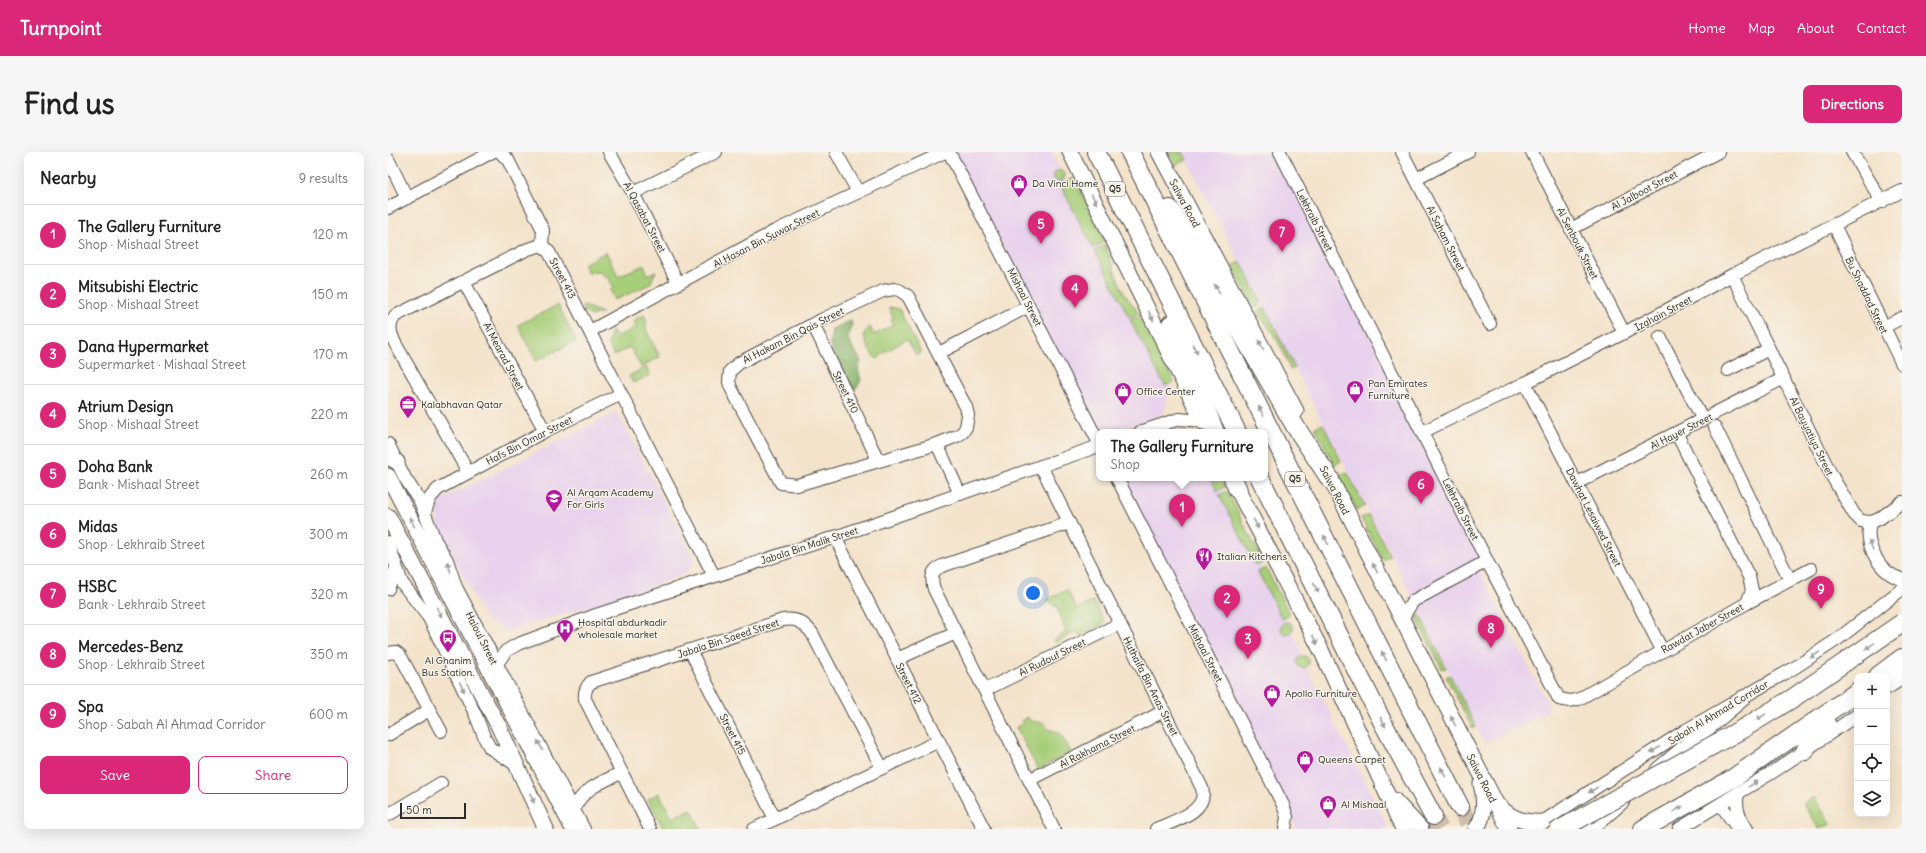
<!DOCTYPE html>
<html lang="en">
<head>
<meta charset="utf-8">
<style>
  :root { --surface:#fff; --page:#f6f6f6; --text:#222; --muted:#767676; --line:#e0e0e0; --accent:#db2777 }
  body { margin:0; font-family:Delius,sans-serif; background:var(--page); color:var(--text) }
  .controls { position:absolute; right:12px; bottom:12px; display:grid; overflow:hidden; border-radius:8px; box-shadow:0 4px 16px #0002 }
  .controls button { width:36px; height:36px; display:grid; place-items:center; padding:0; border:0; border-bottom:1px solid var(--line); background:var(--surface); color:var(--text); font:20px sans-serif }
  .scale { position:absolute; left:12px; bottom:10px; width:66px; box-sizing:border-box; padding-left:4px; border:2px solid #2b2b2b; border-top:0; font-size:11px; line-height:14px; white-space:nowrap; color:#2b2b2b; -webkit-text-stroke:3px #f7f3e8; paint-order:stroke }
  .you { position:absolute; left:645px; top:441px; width:14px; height:14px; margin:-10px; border:3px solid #fff; border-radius:50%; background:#1a73e8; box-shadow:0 0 0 6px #1a73e833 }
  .badge { display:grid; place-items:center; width:26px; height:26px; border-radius:50%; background:var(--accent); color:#fff; font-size:13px; font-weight:700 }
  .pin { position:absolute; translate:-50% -33px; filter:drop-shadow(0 1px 2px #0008) }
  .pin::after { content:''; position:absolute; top:21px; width:14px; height:12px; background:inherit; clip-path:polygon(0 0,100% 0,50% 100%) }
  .popup { position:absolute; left:708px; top:277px; width:172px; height:52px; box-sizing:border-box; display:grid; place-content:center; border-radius:8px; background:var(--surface); filter:drop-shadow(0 1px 3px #0005); font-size:13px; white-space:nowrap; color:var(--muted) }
  .popup b { font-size:15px; color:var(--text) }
  .popup::after { content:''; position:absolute; left:50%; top:100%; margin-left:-8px; border:8px solid transparent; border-top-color:var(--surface) }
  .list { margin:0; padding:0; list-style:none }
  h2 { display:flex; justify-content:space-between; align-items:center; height:52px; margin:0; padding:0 16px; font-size:17px }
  h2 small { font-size:13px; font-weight:400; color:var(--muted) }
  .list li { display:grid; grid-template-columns:26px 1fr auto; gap:12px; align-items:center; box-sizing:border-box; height:60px; padding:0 16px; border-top:1px solid var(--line) }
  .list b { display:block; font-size:15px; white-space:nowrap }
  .list p { margin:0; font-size:13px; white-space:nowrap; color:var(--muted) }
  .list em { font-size:13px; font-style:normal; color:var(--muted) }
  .actions { display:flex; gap:8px; padding:12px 16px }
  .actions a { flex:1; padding:9px 0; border:1px solid var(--accent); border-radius:8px; text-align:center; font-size:14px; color:var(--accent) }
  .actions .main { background:var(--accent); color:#fff }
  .icon { flex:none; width:22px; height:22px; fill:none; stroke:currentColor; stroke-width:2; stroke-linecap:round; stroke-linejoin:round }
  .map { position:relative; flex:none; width:1514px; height:677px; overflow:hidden; border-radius:8px }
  header { display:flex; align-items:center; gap:24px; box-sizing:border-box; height:56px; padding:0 20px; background:var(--accent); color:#fff }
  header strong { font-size:19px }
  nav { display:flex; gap:22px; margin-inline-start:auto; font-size:14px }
  .intro { display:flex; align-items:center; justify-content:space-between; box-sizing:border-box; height:96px; padding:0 24px }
  h1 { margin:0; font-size:28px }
  .button { padding:10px 18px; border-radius:8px; background:var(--accent); color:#fff; font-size:14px; font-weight:700 }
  main { display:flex; gap:24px; padding:0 24px }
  aside { flex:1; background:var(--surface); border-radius:8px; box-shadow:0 4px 16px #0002 }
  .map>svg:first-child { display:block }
  .built { fill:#e9d2ed }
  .green { fill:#a7ce78; stroke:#697c52 }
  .forest { fill:#85b168; stroke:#586e4a }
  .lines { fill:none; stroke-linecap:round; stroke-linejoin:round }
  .highway-tunnel { stroke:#ccbeab; stroke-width:18; stroke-dasharray:18 9; stroke-linecap:butt }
  .minor-casing { stroke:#494743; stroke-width:14 }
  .major-casing { stroke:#494743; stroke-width:17 }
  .highway-casing { stroke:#494743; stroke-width:20 }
  .minor { stroke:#fff; stroke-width:12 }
  .major { stroke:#fff; stroke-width:15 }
  .highway { stroke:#fff; stroke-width:18 }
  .highway-bridge-casing { stroke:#494743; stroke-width:20; stroke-linecap:butt }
  .highway-bridge { stroke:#fff; stroke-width:18 }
  .oneway { fill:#a0a0a0 }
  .labels { text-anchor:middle; stroke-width:3; stroke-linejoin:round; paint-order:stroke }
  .shield { fill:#f7f3e8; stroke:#686764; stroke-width:1 }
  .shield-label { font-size:9px; font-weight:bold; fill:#2b2b2b }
  .poi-label { font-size:10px; fill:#2b2b2b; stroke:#f7f3e8; text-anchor:start }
  .street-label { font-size:10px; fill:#2b2b2b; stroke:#f7f3e8 }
</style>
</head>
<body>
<header>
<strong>Turnpoint</strong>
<nav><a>Home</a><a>Map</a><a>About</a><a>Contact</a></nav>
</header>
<div class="intro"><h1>Find us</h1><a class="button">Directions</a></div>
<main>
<aside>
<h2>Nearby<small>9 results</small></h2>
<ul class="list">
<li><span class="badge">1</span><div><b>The Gallery Furniture</b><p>Shop · Mishaal Street</p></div><em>120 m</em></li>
<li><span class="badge">2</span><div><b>Mitsubishi Electric</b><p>Shop · Mishaal Street</p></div><em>150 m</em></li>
<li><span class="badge">3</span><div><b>Dana Hypermarket</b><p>Supermarket · Mishaal Street</p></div><em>170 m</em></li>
<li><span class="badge">4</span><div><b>Atrium Design</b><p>Shop · Mishaal Street</p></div><em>220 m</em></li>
<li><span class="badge">5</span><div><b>Doha Bank</b><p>Bank · Mishaal Street</p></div><em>260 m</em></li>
<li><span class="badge">6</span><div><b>Midas</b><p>Shop · Lekhraib Street</p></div><em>300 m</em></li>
<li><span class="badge">7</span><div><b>HSBC</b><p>Bank · Lekhraib Street</p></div><em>320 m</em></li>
<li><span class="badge">8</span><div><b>Mercedes-Benz</b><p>Shop · Lekhraib Street</p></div><em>350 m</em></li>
<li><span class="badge">9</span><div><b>Spa</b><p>Shop · Sabah Al Ahmad Corridor</p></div><em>600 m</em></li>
</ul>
<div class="actions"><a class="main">Save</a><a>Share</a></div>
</aside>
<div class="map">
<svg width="1514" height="677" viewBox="0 0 1514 677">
  <rect width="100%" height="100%" fill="#f7f3e8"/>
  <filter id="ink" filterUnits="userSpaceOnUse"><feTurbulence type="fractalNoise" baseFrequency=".025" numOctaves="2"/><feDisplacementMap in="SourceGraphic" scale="8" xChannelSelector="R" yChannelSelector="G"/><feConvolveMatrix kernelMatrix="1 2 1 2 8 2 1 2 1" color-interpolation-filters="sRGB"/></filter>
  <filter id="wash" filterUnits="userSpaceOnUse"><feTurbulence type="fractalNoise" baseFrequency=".012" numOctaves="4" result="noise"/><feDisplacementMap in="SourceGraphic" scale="16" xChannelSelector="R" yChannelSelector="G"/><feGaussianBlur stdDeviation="0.9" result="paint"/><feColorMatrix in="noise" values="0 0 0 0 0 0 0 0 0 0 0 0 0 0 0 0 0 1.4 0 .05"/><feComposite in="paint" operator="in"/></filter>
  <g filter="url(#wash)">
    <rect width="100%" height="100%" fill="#f4e3cb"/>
    <!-- built -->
    <g class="built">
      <path d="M565 0H664L781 234 777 260 758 268 719 280H711Z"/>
      <path d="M795 0H888L1094 406 1091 418 1161 554 1159 559 1096 591 1016 428Z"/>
      <path d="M229 260 306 407 299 421 231 446 119 479 98 468 49 373 51 349Z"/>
      <path d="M732 326H828L906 481 920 518 1001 677H923L921 675 909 677Z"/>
    </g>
    <!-- green -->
    <g class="green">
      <path d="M781 0H795L799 8 787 13Z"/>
      <circle cx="671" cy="24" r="5.5"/>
      <path d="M686 26 718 89 705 96 672 32Z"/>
      <path d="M717 93 728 123 737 143 751 161 741 165 707 99Z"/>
      <path d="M218 100 230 124 256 113 260 123 268 119 262 132 227 148 222 138 226 136 220 125 218 126 212 119 199 120 195 112Z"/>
      <path d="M853 110 873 149 870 155H866L844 114Z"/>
      <path d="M170 153 188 189 148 209 130 173Z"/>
      <path d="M194 153 214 161 203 164 196 159Z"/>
      <path d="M501 155 511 157 533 201 528 203 519 187 494 202 490 207C483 205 476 189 476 181L482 175 486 183 506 172 503 168 505 165Z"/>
      <path d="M877 156 907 216 902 218C896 195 883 178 869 160Z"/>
      <path d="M256 163 258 167V178L272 205 253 215 242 195 226 204 220 192 224 179 229 185 248 175 245 168Z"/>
      <path d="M754 163 786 230 777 234 742 168Z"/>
      <path d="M258 215 262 223 245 231 241 224Z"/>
      <path d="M935 272 953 309 946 313 927 275Z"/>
      <path d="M959 320 977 354 969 358 951 324Z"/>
      <path d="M823 326H833L837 335 829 339Z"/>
      <path d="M839 339 875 410 868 414 831 343Z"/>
      <path d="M981 363 1002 404 995 408 973 366Z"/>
      <path d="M878 416 902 463 894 467 870 420Z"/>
      <path d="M679 438 689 457 706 449 717 471 692 484 689 479 668 491 666 488 678 480 668 453 666 454 663 449 660 451 658 448Z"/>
      <path d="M1032 463 1058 516 1054 517 1028 465Z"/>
      <circle cx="899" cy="476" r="6"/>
      <circle cx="915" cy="510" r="6"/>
      <path d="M1062 523 1088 575 1085 577 1058 525Z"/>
      <path d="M640 565 642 569 656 571 660 577 672 581 683 600 652 617 649 616 628 575 635 572 633 569Z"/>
      <path d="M271 641 284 666 303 657 313 677H276L260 647Z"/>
      <path d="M1426 645 1443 672 1431 677 1415 652Z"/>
    </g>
    <!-- forest -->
    <path class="forest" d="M463 168 464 173C454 192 467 194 473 210L470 217 473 228 469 235 465 238 442 193 444 177Z"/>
  </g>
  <g filter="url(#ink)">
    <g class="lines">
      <!-- highway-tunnel -->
      <g class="highway-tunnel">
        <path d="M1072 655 1084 677"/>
        <path d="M1045 664 1052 677"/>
      </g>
      <defs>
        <g id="minor">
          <path d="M112 0 120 8 155 78 154 93"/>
          <path d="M221 0 245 41 290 131"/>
          <path d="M448 0 470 40"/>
          <path d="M561 0 711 291"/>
          <path d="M892 0 1099 409 1171 547 1182 549 1191 547 1359 451 1364 438 1361 425 1289 282"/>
          <path d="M1014 0 1102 172"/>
          <path d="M1144 0 1236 181"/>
          <path d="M1464 0 1494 50"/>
          <path d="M0 7 19 46"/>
          <path d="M1028 27 1080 0"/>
          <path d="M245 41 328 0"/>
          <path d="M0 56 104 0"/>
          <path d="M1446 73 1514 212"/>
          <path d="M1183 77 1330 0"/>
          <path d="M154 93 161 100 326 424"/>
          <path d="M1344 123 1445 326 1466 362 1473 369 1483 370 1491 367 1514 350"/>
          <path d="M76 130 157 279"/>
          <path d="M506 137 511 138 520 144 578 255 580 263 578 275 575 280 569 284 549 292 409 333 393 331 343 236 341 230 342 219 351 211 433 168 495 139Z"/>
          <path d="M425 172 490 308"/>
          <path d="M1495 175 1514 166"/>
          <path d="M202 179 387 79 557 0"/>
          <path d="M1272 185 1315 268"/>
          <path d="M551 201 641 154"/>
          <path d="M1340 218 1381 197"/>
          <path d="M1137 231 1274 498"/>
          <path d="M1327 275 1402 428"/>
          <path d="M752 280 791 267 814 269"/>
          <path d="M1034 280 1137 231 1236 181 1344 123 1514 39"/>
          <path d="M0 292 17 326 32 349 47 388 59 408 68 435 196 677"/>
          <path d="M549 292 572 342"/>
          <path d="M653 314 814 636C821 660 785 669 768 677"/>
          <path d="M80 320 7 191C2 180 0 173 7 164L140 97 154 93"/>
          <path d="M729 326 895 653 899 665 897 677"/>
          <path d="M1189 331 1396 226"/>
          <path d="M37 360 42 346 50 337 157 279 233 242"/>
          <path d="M1482 371C1476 393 1492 422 1514 427"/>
          <path d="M447 385 596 677"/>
          <path d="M0 390 14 431 41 466 88 564 97 587 102 596 130 614"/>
          <path d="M0 437 8 416"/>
          <path d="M1359 451 1423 417"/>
          <path d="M1013 468 1025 449 1099 409"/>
          <path d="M302 498 387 667"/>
          <path d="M0 501 8 500 12 503 53 579"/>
          <path d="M509 507 568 481"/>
          <path d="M108 513 118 499 130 492 205 464 447 385 711 294"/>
          <path d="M597 538 731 472"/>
          <path d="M0 583 41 558"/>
          <path d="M641 628 776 559"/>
          <path d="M1350 641C1347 655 1351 665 1359 677"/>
          <path d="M1333 653 1350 677"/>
          <path d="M186 657C194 637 214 630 233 621"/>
          <path d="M0 663 53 631"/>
          <path d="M1148 674 1298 578 1406 516 1450 487 1514 437"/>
          <path d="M262 677 197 547C196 540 198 535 203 530L395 468C409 466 415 470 424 481L494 616"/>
          <path d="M366 677 551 589"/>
          <path d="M666 677 546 437C543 427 543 418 554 414L681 371"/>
          <path d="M1291 677 1388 618 1469 563"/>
        </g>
        <g id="major">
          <path d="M682 0 815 270"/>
          <path d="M771 0 908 259"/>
          <path d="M0 305 9 310"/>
          <path d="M937 316 1121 677"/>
          <path d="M0 324 185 677"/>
          <path d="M845 329 933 498 1015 677"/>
          <path d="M0 364 111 575 158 677"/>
          <path d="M1270 618 1355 546"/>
          <path d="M1006 648 1033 677"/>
          <path d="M1111 654C1124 667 1136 671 1155 670"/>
          <path d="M1088 677C1097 665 1097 646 1093 632"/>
          <path d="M1202 677 1234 649"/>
        </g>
        <g id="highway">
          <path d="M708 0 849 280"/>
          <path d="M742 0 1072 655"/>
          <path d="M782 57 907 274 942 327"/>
          <path d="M783 172 827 280"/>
          <path d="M845 326 850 338"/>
          <path d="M872 326 995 571 1045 664"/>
          <path d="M1490 524 1514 506"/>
          <path d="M1499 533 1514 523"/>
          <path d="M1417 599 1424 584 1439 573"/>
          <path d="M1255 677 1344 627 1469 540"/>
        </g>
      </defs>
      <!-- minor casing -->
      <use href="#minor" class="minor-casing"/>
      <!-- major casing -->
      <use href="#major" class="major-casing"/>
      <!-- highway casing -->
      <use href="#highway" class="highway-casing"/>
      <!-- minor -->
      <use href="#minor" class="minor"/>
      <!-- major -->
      <use href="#major" class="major"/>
      <!-- highway -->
      <use href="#highway" class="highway"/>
      <defs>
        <path id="highway-bridge" d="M1173 677 1356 576 1405 546 1514 471"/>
      </defs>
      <!-- highway-bridge casing -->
      <use href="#highway-bridge" class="highway-bridge-casing"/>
      <!-- highway-bridge -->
      <use href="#highway-bridge" class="highway-bridge"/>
    </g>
    <!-- one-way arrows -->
    <defs><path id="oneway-solid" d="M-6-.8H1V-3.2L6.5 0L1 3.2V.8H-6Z"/></defs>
    <g class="oneway">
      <use href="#oneway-solid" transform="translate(706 47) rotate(64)"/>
      <use href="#oneway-solid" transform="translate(829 137) rotate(-119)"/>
      <use href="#oneway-solid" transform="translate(763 164) rotate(64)"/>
      <use href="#oneway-solid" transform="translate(873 193) rotate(-118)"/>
      <use href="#oneway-solid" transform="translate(807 197) rotate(63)"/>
      <use href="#oneway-solid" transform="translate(873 259) rotate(-117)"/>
      <use href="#oneway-solid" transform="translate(24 370) rotate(-118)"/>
      <use href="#oneway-solid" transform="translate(868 372) rotate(63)"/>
      <use href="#oneway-solid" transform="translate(938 388) rotate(-117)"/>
      <use href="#oneway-solid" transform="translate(1483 393) rotate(-112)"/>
      <use href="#oneway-solid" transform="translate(61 415) rotate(-107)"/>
      <use href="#oneway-solid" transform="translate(987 416) rotate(-117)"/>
      <use href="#oneway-solid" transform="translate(928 436) rotate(63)"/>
      <use href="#oneway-solid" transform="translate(51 460) rotate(63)"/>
      <use href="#oneway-solid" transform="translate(927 488) rotate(64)"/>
      <use href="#oneway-solid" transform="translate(1482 494) rotate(146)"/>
      <use href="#oneway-solid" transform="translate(1427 503) rotate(147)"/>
      <use href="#oneway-solid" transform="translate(996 504) rotate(-117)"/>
      <use href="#oneway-solid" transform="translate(74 535) rotate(64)"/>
      <use href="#oneway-solid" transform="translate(1373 565) rotate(149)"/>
      <use href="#oneway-solid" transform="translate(1065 569) rotate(-117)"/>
      <use href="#oneway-solid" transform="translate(995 570) rotate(63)"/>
      <use href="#oneway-solid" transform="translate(152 593) rotate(-119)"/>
      <use href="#oneway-solid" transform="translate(1267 598) rotate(147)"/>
      <use href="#oneway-solid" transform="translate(1055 620) rotate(-117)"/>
      <use href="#oneway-solid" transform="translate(1365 632) rotate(-32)"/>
      <use href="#oneway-solid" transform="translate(1205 638) rotate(148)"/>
      <use href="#oneway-solid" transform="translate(144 646) rotate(66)"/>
      <use href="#oneway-solid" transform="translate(1290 657) rotate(-30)"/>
    </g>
  </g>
  <!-- icons -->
  <defs>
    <symbol id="shop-pin" viewBox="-11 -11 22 30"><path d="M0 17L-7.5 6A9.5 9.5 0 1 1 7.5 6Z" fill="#b5179e" stroke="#f7f3e8"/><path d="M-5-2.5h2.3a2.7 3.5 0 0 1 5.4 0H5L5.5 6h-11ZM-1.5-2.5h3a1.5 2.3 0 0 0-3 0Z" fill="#fff"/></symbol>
    <symbol id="office-pin" viewBox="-11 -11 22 30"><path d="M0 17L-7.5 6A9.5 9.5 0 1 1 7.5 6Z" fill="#b5179e" stroke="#f7f3e8"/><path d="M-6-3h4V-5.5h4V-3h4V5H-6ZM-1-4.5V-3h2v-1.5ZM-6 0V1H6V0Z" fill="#fff"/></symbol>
    <symbol id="school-pin" viewBox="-11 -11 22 30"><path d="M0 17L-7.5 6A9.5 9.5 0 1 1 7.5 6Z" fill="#b5179e" stroke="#f7f3e8"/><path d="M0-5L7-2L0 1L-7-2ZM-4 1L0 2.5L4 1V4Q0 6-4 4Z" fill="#fff"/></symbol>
    <symbol id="restaurant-pin" viewBox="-11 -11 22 30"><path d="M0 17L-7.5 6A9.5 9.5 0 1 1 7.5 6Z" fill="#b5179e" stroke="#f7f3e8"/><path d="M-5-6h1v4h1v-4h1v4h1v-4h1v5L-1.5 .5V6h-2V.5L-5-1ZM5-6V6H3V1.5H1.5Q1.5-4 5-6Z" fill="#fff"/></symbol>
    <symbol id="hospital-pin" viewBox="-11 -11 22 30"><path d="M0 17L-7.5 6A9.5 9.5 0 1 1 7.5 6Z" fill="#b5179e" stroke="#f7f3e8"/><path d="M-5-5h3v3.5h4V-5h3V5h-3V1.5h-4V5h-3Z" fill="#fff"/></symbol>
    <symbol id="bus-pin" viewBox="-11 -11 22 30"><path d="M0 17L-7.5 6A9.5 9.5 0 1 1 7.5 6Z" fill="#b5179e" stroke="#f7f3e8"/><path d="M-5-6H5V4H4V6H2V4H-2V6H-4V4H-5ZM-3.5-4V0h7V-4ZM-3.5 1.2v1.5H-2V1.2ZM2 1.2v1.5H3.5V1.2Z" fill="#fff"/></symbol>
  </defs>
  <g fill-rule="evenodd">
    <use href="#shop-pin" x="621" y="21" width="20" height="27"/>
    <use href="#shop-pin" x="957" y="227" width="20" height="27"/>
    <use href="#shop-pin" x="725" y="229" width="20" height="27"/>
    <use href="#office-pin" x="10" y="242" width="20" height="27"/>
    <use href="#school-pin" x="156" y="336" width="20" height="27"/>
    <use href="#restaurant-pin" x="806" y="394" width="20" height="27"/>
    <use href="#hospital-pin" x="167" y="466" width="20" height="27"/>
    <use href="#bus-pin" x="50" y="476" width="20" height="27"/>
    <use href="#shop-pin" x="874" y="531" width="20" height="27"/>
    <use href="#shop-pin" x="907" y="597" width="20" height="27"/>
    <use href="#shop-pin" x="930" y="642" width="20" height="27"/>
  </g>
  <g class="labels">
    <!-- shield labels -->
    <g class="shield">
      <rect x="717" y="30" width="20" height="14" rx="3"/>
      <rect x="897" y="320" width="20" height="14" rx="3"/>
    </g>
    <g class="shield-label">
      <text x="727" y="40">Q5</text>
      <text x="907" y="330">Q5</text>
    </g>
    <!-- poi labels -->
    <g class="poi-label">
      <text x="644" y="35">Da Vinci Home</text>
      <text x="980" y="235">Pan Emirates<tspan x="980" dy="12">Furniture</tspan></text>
      <text x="748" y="243">Office Center</text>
      <text x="33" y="256">Kalabhavan Qatar</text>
      <text x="179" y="344">Al Arqam Academy<tspan x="179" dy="12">For Girls</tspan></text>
      <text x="829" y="408">Italian Kitchens</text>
      <text x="190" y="474">Hospital abdurkadir<tspan x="190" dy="12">wholesale market</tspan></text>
      <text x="60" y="512" text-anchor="middle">Al Ghanim<tspan x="60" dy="12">Bus Station.</tspan></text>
      <text x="897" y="545">Apollo Furniture</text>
      <text x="930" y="611">Queens Carpet</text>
      <text x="953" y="656">Al Mishaal</text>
    </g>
    <!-- street labels -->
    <g class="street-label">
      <text transform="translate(1256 38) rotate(-28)" y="4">Al Jalboot Street</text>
      <text transform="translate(797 51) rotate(62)" y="4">Salwa Road</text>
      <text transform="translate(257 65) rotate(62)" y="4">Al Qasabat Street</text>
      <text transform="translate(927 68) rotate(63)" y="4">Lekhraib Street</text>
      <text transform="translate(378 86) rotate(-27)" y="4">Al Hasan Bin Suwar Street</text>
      <text transform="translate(1058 86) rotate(63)" y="4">Al Saham Street</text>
      <text transform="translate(1190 91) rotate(63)" y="4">Al Senbouk Street</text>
      <text transform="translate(175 126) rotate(62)" y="4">Street 413</text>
      <text transform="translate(1479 143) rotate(64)" y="4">Bu Shaddad Street</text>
      <text transform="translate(637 145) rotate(63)" y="4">Mishaal Street</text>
      <text transform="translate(1275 161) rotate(-28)" y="4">Izghain Street</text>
      <text transform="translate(405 183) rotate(-27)" y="4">Al Hakam Bin Qais Street</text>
      <text transform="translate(116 204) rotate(62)" y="4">Al Mearad Street</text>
      <text transform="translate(458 240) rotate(64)" y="4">Street 410</text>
      <text transform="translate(1293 279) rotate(-27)" y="4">Al Hayer Street</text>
      <text transform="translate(1424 284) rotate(64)" y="4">Al Bayyatiya Street</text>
      <text transform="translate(141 288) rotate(-27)" y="4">Hafs Bin Omar Street</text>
      <text transform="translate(947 338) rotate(63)" y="4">Salwa Road</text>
      <text transform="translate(1073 357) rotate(63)" y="4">Lekhraib Street</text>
      <text transform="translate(1206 365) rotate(63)" y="4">Dawhat Lesaiwed Street</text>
      <text transform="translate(421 393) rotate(-18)" y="4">Jabala Bin Malik Street</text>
      <text transform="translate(1314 476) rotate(-29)" y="4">Rawdat Jaber Street</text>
      <text transform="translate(94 486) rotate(63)" y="4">Haloul Street</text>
      <text transform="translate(340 486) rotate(-18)" y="4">Jabala Bin Saeed Street</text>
      <text transform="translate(818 501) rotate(63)" y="4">Mishaal Street</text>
      <text transform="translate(664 505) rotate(-26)" y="4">Al Rudouf Street</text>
      <text transform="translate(521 531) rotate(63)" y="4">Street 412</text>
      <text transform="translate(763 534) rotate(63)" y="4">Huthaifa Bin Anas Street</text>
      <text transform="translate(1330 560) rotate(-31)" y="4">Sabah Al Ahmad Corridor</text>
      <text transform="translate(345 582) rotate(63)" y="4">Street 415</text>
      <text transform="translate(709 594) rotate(-27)" y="4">Al Rakhama Street</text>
      <text transform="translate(1094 626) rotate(63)" y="4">Salwa Road</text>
    </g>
  </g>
</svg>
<div class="controls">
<button>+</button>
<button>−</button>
<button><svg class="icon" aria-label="locate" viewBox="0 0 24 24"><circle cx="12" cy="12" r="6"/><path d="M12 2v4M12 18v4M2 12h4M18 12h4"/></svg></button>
<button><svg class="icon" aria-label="layers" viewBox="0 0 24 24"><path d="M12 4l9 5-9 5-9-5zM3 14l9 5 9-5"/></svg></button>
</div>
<div class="scale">50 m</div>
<div class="you"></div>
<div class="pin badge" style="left:794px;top:375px">1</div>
<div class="popup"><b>The Gallery Furniture</b>Shop</div>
<div class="pin badge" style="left:839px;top:466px">2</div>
<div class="pin badge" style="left:860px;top:507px">3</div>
<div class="pin badge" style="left:687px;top:156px">4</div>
<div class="pin badge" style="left:653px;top:92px">5</div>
<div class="pin badge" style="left:1033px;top:352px">6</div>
<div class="pin badge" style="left:894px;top:100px">7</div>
<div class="pin badge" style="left:1103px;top:496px">8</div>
<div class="pin badge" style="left:1433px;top:457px">9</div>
</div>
</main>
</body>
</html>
